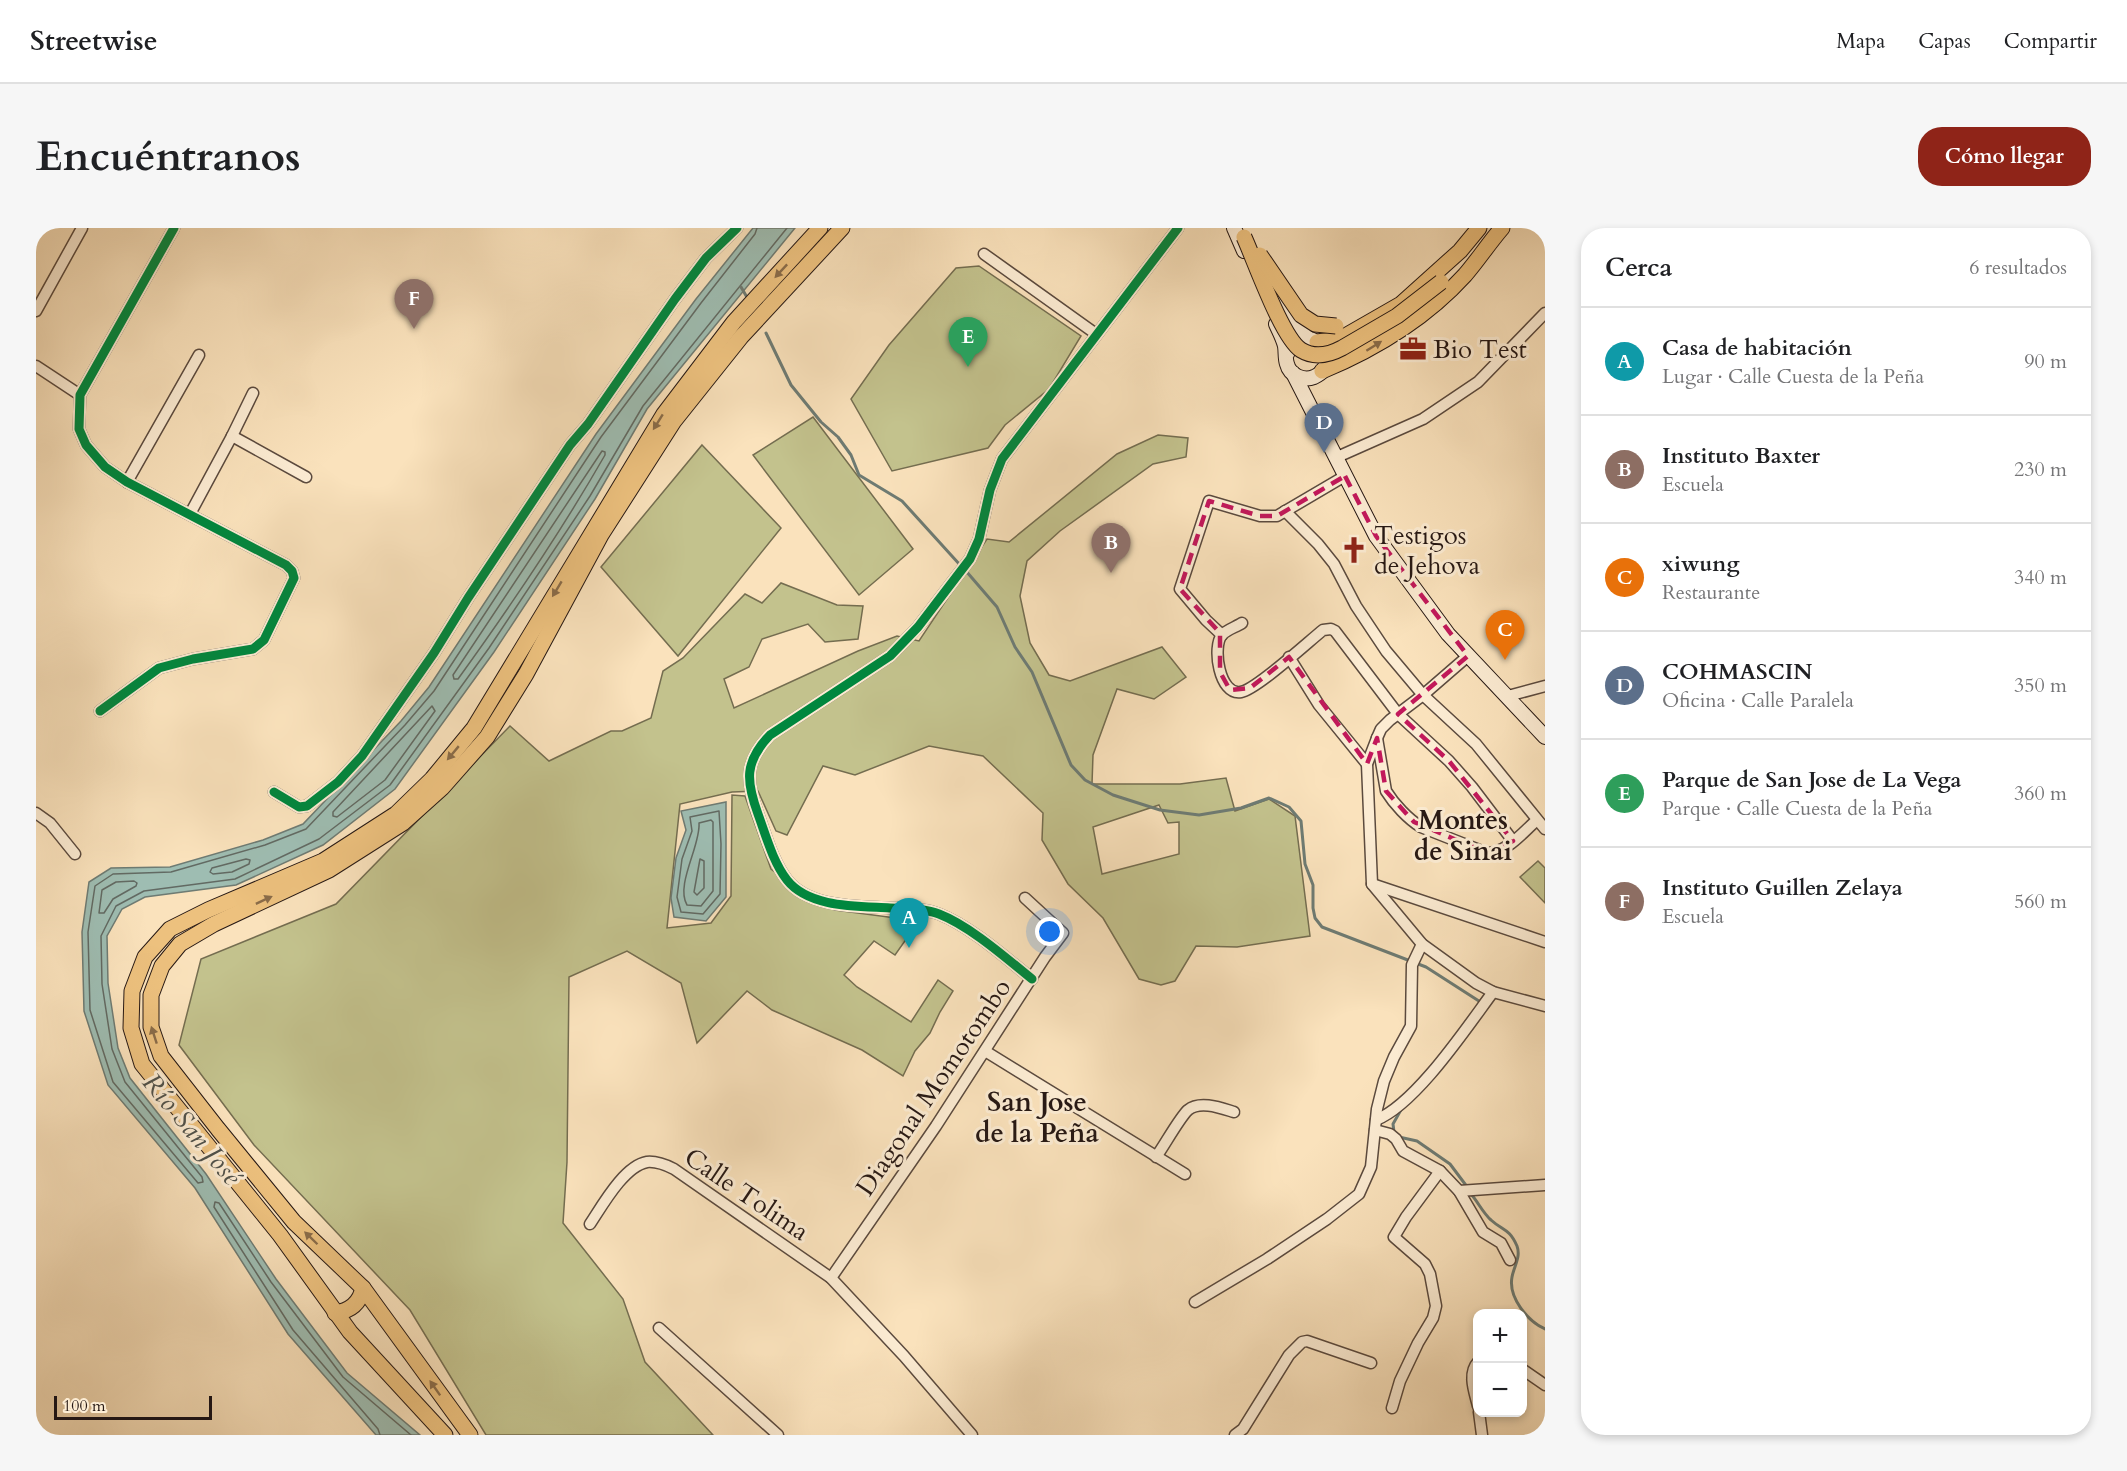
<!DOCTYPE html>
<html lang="es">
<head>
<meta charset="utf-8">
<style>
  :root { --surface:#fff; --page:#f6f6f6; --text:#202124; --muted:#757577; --line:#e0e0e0; --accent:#8f2418 }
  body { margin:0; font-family:Cardo,serif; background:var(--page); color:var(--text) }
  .controls { position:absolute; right:18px; bottom:18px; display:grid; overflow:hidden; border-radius:12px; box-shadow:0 3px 9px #0003 }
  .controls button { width:54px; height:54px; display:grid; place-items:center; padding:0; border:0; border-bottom:2px solid var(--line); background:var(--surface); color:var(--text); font:30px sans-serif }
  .scale { position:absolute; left:18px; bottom:15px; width:158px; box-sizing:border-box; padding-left:6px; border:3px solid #261814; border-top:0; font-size:16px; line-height:21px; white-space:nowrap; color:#261814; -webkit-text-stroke:4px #fcecd3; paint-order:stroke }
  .you { position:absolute; left:1014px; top:704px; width:21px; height:21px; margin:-15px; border:4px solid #fff; border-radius:50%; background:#1a73e8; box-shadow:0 0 0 9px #1a73e833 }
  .badge { display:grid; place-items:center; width:39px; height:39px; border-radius:50%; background:var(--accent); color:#fff; font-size:20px; font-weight:700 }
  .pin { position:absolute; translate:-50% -50px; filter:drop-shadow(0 2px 3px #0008) }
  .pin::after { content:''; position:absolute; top:32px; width:21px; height:18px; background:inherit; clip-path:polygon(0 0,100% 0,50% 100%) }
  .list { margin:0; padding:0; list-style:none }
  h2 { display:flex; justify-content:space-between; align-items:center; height:78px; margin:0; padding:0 24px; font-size:26px }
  h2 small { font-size:20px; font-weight:400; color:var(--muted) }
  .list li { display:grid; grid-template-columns:39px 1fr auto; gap:18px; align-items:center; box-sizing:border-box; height:108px; padding:0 24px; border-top:2px solid var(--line) }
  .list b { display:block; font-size:22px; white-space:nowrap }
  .list p { margin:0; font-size:20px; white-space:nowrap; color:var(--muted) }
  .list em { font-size:20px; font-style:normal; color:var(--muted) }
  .map { position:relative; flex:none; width:1509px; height:1207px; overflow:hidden; border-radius:24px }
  header { display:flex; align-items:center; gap:36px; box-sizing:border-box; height:84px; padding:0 30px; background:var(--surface); border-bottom:2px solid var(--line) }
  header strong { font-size:28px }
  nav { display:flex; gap:33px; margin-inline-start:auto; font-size:21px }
  .intro { display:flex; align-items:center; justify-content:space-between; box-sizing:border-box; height:144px; padding:0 36px }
  h1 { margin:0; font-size:42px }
  .button { padding:15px 27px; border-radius:24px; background:var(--accent); color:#fff; font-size:21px; font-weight:700 }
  main { display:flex; gap:36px; padding:0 36px }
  aside { flex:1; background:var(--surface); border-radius:24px; box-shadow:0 3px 9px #0003 }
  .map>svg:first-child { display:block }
  .green { fill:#c3c28d; stroke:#746d50; stroke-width:1.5; fill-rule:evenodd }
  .water { fill:#9ebdb2; stroke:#6e7b73; stroke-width:1.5 }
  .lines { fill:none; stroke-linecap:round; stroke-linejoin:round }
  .shore { stroke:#626a63; stroke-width:1.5 }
  .stream { stroke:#6e7b73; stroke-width:3 }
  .minor-casing { stroke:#5b4a3e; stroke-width:13 }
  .secondary-casing { stroke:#261814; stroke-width:16 }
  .primary-casing { stroke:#261814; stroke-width:17 }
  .minor { stroke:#fcecd3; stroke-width:10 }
  .secondary { stroke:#fcecd3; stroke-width:14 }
  .primary { stroke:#edc17e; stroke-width:15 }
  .primary-bridge-casing { stroke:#261814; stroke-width:17; stroke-linecap:butt }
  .primary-bridge { stroke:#edc17e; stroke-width:15 }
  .cycleway-casing { stroke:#fcecd3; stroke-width:13 }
  .cycleway { stroke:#00873e; stroke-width:9 }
  .oneway { fill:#8a6c49 }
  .marked { fill:none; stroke:#c2185b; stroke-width:4.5; stroke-dasharray:12 8; stroke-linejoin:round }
  .labels { text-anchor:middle; stroke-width:6; stroke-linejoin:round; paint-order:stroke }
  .poi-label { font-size:26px; fill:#261814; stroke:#fcecd3; text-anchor:start }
  .street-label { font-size:26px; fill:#261814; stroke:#fcecd3 }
  .neighbourhood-label { font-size:27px; font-weight:bold; fill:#261814; stroke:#fcecd3 }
  .water-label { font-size:27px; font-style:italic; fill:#50524b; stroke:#fcecd3 }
</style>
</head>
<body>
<header>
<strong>Streetwise</strong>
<nav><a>Mapa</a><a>Capas</a><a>Compartir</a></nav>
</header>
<div class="intro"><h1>Encuéntranos</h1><a class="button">Cómo llegar</a></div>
<main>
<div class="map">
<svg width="1509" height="1207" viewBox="0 0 1509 1207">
  <rect width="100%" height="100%" fill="#fae2bc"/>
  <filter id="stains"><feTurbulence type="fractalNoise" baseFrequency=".00333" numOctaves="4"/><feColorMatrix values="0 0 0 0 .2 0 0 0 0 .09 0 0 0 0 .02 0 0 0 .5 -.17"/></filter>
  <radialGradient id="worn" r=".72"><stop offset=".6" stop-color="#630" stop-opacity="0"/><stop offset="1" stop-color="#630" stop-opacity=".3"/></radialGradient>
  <!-- green -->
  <g class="green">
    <path d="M943 38 1045 108 1013 161 969 197 952 220 856 243 815 171 853 117 920 40Z"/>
    <path d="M777 189 877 321 823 367 717 227Z"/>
    <path d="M1122 207 1152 210 1150 229 1117 236 1024 303 991 333 984 368 994 415 1013 447 1034 453 1126 419 1150 449 1118 471 1081 461 1057 527 1056 556H1144L1190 550 1199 583 1233 571 1259 588 1274 708 1201 719 1160 718 1139 753 1125 757 1103 751 1067 690 1032 656 1006 612 1007 585 947 528 893 518 819 547 787 538 751 607 740 603 722 563 696 564 644 576 631 700 675 695 695 668 696 567 709 568 735 641 769 667 799 682 883 693 859 727 838 713 808 747 821 759 875 794 902 752 917 763 904 784 894 805 879 823 867 848 826 822 736 782 711 763 661 815 645 755 591 723 533 749 531 934 527 995 587 1071 609 1134 677 1207H450L374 1082 218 917 143 817 165 731 300 676 474 498 513 533 575 503H586L615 490 627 443 647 430 709 366 726 375 745 355 801 377 827 378 822 411 789 414 772 396 726 411 713 439 688 451 698 480 822 423 861 408 883 413 951 311 973 314 1081 226ZM1123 577 1132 595 1143 594V626L1066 646 1057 599Z"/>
    <path d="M666 217 745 300 642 428 565 339Z"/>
    <path d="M1502 633 1509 640V675L1484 649Z"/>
  </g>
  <!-- water -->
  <g class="water">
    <path d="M717 0H759L611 181 559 271 458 424 359 561 287 617 200 657 109 669 86 681 71 708 72 755 82 820 94 850 170 946 240 1051 311 1145 384 1207H340L252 1106 159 960 72 857 48 783 46 704 53 654 75 640 134 639 227 612 267 596 365 493 393 459 560 206 660 71Z"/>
    <path d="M690 574V669L670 693 638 689 635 670 640 630 650 602 645 583Z"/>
  </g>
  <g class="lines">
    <!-- shore -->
    <g class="shore">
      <path d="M721 0 719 6 665 75 565 209 398 463 369 497 270 601 229 617 135 644 77 646 59 658 52 704 54 782 77 854 162 955 167 954 166 949 89 854 76 821 66 756 65 708 80 678 108 663 199 651 283 611 354 557 453 420 554 268 607 178 751 0"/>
      <path d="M566 223 569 224V227C525 304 474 379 422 451H418L417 447Z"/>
      <path d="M396 478 399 483 349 552 301 589 297 588V584Z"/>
      <path d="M683 583 685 616 684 666 667 686 645 684 641 669 646 631 656 603 654 589Z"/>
      <path d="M675 592 677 594V663L665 678 651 677C639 657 665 617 663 595Z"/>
      <path d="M210 631 214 632 213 636 196 644 177 646 174 644 176 640Z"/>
      <path d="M664 631 668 633V660L661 667 658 664Z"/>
      <path d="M98 653 101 655 100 658 77 671 68 685H63L66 662 80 654Z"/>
      <path d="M344 1207 342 1201 257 1102 178 979 179 974 183 975 235 1054 307 1149 375 1207"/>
    </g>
    <!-- stream -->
    <g class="stream">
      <path d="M705 59 712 71"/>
      <path d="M730 105 755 157 785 194 802 209 815 227 823 247 866 273 925 338"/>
      <path d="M930 343 961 379 979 419 996 444 1035 537 1049 552 1077 567 1124 582 1163 587 1205 580 1233 570 1253 579 1265 593 1269 636 1277 657V680L1279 690 1286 699 1390 739 1446 775"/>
      <path d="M1358 904 1357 896 1366 880"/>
      <path d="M1363 909 1381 913 1414 936 1432 960"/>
      <path d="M1435 966C1442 974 1447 985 1455 992 1467 1003 1473 1000 1481 1018 1485 1029 1478 1038 1476 1049 1472 1070 1492 1093 1509 1101"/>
    </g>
    <defs>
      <g id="minor">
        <path d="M948 26 1060 106"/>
        <path d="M0 83 46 0"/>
        <path d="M0 138 44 167"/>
        <path d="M196 208 270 249"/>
        <path d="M1299 230 1387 191 1442 154 1509 85"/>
        <path d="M91 254 163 127"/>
        <path d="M1249 283 1282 316 1298 336 1320 378 1350 423 1387 467 1440 516 1509 601"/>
        <path d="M154 286 196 208 217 165"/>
        <path d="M1206 395C1200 399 1190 402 1186 407 1176 418 1183 468 1205 464 1221 461 1272 414 1287 402L1295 401 1299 403 1362 486 1413 533 1436 559 1477 613"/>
        <path d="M1186 407 1170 392 1144 361 1173 273 1224 288H1241L1309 248"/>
        <path d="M1432 428 1387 467 1354 492 1345 501 1341 510 1331 536 1336 656 1386 716 1440 755 1457 764 1509 778"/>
        <path d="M1253 429 1283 477 1331 536"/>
        <path d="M1472 468 1509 458"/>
        <path d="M64 483 123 440 157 431 217 421 228 412 258 350 256 343 250 337 91 254 69 239 50 217 43 201 44 167 138 0"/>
        <path d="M1341 510 1350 563C1358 576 1372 591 1385 599L1451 625C1471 625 1487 604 1501 592"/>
        <path d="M238 564 263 579 271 578 302 554 326 528 398 425 432 370 534 217 552 196 639 71 670 30 701 0"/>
        <path d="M0 585 14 595 39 626"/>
        <path d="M1336 656 1509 714"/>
        <path d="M996 751C970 730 934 698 903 686 888 680 869 681 854 680 822 678 773 680 751 652 737 634 730 608 722 586 710 553 708 534 734 507L854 428 882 399 934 331 943 311 954 262 966 231 1142 0"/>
        <path d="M949 823 1149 946"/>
        <path d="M1340 892C1380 876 1431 799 1457 764"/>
        <path d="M1339 902 1354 906 1360 911 1367 923 1404 943 1423 963 1447 1004 1465 1015 1474 1032"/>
        <path d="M1120 929C1128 918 1144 889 1152 882 1164 872 1185 880 1198 884"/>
        <path d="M1423 963 1509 957"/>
        <path d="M554 996C566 978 588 938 611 934 621 933 630 937 638 941L795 1050 868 1128 936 1207"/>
        <path d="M795 1050 900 898 1009 729 1027 705 989 670"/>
        <path d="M1159 1074 1231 1031 1291 991 1323 966 1335 939 1341 881 1348 853 1358 829 1375 798 1376 737 1386 716"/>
        <path d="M623 1100 742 1207"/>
        <path d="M1442 1134C1431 1146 1439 1165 1442 1178"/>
        <path d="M1486 1141 1509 1157"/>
        <path d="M1356 1180 1364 1153 1382 1115 1397 1090 1400 1078 1394 1046 1389 1036 1358 1009 1370 989 1404 943"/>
        <path d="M1443 1184 1446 1207"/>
        <path d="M1199 1207 1207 1201 1253 1127 1266 1114 1271 1113 1335 1135"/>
      </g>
      <g id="secondary">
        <path d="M1198 0 1208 23"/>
        <path d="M1242 65 1264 102 1272 111"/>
        <path d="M1240 96C1243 103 1247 110 1249 118 1250 124 1249 130 1251 136 1254 148 1268 153 1278 149 1312 134 1266 85 1251 126"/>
        <path d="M1257 145 1340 308 1412 406 1509 509"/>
      </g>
      <g id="primary">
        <path d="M1281 114 1304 111 1365 76 1424 23 1443 0"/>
        <path d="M1286 143C1339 121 1390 90 1429 47 1442 32 1453 15 1466 0"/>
        <path d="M299 1085C314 1083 324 1075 327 1060"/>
        <path d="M409 1207 314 1104 244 1007 106 836 95 800 96 763 109 729 134 701 172 682 287 633 360 586 396 551 438 500 628 186 698 94 784 0"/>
        <path d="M434 1207 327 1060 258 994 182 901 125 828 115 799V767L126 738 144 716 178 696 293 642 367 595 406 560 451 509 490 446 565 307 638 193 705 109 806 0"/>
      </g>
    </defs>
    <!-- minor casing -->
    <use href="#minor" class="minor-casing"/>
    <!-- secondary casing -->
    <use href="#secondary" class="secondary-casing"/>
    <!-- primary casing -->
    <use href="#primary" class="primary-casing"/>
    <!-- minor -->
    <use href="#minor" class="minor"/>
    <!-- secondary -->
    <use href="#secondary" class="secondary"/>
    <!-- primary -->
    <use href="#primary" class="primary"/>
    <defs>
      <g id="primary-bridge">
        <path d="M1208 9C1219 33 1246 110 1265 122 1278 130 1293 127 1306 120L1361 88 1405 54"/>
        <path d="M1224 27 1265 87 1279 96 1300 98"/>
      </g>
    </defs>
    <!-- primary-bridge casing -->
    <use href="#primary-bridge" class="primary-bridge-casing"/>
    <!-- primary-bridge -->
    <use href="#primary-bridge" class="primary-bridge"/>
    <defs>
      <g id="cycleway">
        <path d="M64 483 123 440 157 431 217 421 228 412 258 350 256 343 250 337 91 254 69 239 50 217 43 201 44 167 138 0"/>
        <path d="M238 564 263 579 271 578 302 554 326 528 398 425 432 370 534 217 552 196 639 71 670 30 701 0"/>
        <path d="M996 751C970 730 934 698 903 686 888 680 869 681 854 680 822 678 773 680 751 652 737 634 730 608 722 586 710 553 708 534 734 507L854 428 882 399 934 331 943 311 954 262 966 231 1142 0"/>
      </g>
    </defs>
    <!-- cycleway casing -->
    <use href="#cycleway" class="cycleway-casing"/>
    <!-- cycleway -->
    <use href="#cycleway" class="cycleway"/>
  </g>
  <!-- one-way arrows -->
  <defs><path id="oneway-solid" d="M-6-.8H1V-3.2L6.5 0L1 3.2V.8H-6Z" transform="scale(1.5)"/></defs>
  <g class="oneway">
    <use href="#oneway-solid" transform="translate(745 43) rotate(133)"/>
    <use href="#oneway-solid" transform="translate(1338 118) rotate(-32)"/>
    <use href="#oneway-solid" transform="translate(622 194) rotate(122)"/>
    <use href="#oneway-solid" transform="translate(521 361) rotate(121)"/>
    <use href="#oneway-solid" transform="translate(417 525) rotate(130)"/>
    <use href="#oneway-solid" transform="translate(228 672) rotate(-25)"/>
    <use href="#oneway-solid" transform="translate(118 807) rotate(-108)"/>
    <use href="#oneway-solid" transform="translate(275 1010) rotate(-136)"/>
    <use href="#oneway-solid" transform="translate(399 1160) rotate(-125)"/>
  </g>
  <!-- marked area -->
  <path class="marked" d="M1309 248 1340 308 1432 428 1362 486 1413 533 1477 613 1451 625 1378 594 1350 563 1341 510 1331 536 1253 429 1214 460 1194 462 1184 444V405L1144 361 1173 273 1224 288H1241Z"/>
  <!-- icons -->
  <defs>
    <symbol id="office-bare" viewBox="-9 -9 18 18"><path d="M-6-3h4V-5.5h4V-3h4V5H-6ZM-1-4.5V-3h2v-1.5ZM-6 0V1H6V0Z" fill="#8f2418" stroke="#fcecd3" stroke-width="2.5" paint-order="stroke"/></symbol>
    <symbol id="church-bare" viewBox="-9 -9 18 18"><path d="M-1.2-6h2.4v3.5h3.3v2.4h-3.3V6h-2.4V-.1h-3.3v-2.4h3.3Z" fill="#8f2418" stroke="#fcecd3" stroke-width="2.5" paint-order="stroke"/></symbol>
  </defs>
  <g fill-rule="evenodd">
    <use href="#office-bare" x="1358" y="102" width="38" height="38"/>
    <use href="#church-bare" x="1299" y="303" width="38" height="38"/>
  </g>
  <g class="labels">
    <!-- poi labels -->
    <g class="poi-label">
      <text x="1397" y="130">Bio Test</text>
      <text x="1338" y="316">Testigos<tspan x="1338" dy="30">de Jehova</tspan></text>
    </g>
    <!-- street labels -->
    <g class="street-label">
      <text transform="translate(897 859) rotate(-56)" y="9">Diagonal Momotombo</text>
      <text transform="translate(711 966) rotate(34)" y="9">Calle Tolima</text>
    </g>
    <!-- neighbourhood labels -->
    <g class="neighbourhood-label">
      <text x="1427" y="601">Montes<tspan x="1427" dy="31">de Sinai</tspan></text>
      <text x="1001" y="883">San Jose<tspan x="1001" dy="31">de la Peña</tspan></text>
    </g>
    <!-- water labels -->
    <g class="water-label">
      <text transform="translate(156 901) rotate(50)" y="9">Río San José</text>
    </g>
  </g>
  <rect width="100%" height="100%" filter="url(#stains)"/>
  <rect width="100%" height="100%" fill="url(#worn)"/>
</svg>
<div class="controls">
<button>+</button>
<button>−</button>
</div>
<div class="scale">100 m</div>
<div class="you"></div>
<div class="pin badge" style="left:873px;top:720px;background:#0f9aa8">A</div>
<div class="pin badge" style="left:1075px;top:345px;background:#8d6e63">B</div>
<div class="pin badge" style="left:1469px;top:432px;background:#e8710a">C</div>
<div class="pin badge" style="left:1288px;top:225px;background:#5c6f8a">D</div>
<div class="pin badge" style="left:932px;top:139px;background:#2e9e5b">E</div>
<div class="pin badge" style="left:378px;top:101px;background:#8d6e63">F</div>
</div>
<aside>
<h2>Cerca<small>6 resultados</small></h2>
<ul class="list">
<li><span class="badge" style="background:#0f9aa8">A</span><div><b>Casa de habitación</b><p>Lugar · Calle Cuesta de la Peña</p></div><em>90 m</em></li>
<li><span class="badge" style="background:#8d6e63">B</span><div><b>Instituto Baxter</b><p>Escuela</p></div><em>230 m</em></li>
<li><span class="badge" style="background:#e8710a">C</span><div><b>xiwung</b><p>Restaurante</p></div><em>340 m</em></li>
<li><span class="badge" style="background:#5c6f8a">D</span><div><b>COHMASCIN</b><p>Oficina · Calle Paralela</p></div><em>350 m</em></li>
<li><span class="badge" style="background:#2e9e5b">E</span><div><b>Parque de San Jose de La Vega</b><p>Parque · Calle Cuesta de la Peña</p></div><em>360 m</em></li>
<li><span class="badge" style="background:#8d6e63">F</span><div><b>Instituto Guillen Zelaya</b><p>Escuela</p></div><em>560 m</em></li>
</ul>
</aside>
</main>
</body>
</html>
